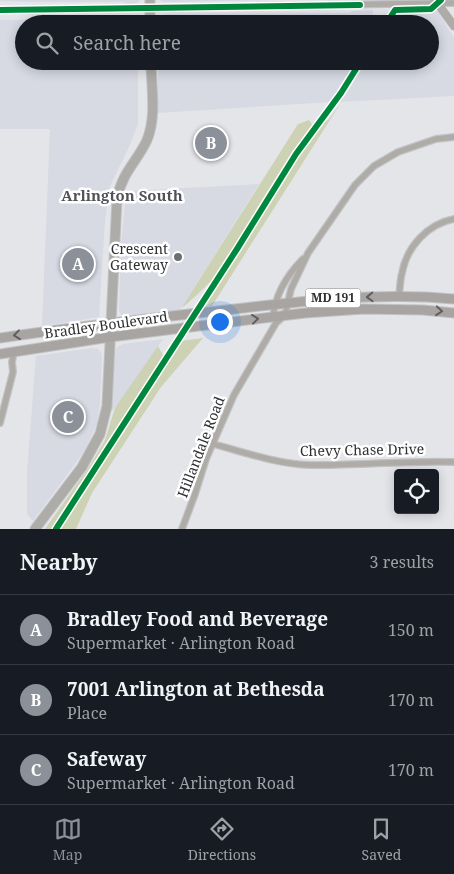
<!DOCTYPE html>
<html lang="en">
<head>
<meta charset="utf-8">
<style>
  :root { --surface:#171b24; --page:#20242c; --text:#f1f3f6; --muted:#9ea1a6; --line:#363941; --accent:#8c9099 }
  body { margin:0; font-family:"Noto Serif",serif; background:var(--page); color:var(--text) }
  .controls { position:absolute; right:15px; bottom:15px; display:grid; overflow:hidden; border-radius:5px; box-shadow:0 2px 12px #0003 }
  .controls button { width:45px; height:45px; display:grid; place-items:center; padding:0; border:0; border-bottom:1px solid var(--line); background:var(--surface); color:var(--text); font:25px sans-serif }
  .you { position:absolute; left:219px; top:321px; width:18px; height:18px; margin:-12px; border:4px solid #fff; border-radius:50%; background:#1a73e8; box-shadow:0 0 0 8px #1a73e833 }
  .badge { display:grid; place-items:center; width:32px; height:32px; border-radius:50%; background:var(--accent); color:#fff; font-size:16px; font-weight:700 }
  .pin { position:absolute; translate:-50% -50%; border:2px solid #fff; box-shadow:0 1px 5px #0006 }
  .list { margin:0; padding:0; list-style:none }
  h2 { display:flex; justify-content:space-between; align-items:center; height:65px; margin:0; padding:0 20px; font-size:21px }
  h2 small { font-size:16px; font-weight:400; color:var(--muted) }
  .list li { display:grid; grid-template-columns:32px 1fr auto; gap:15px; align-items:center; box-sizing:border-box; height:70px; padding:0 20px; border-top:1px solid var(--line) }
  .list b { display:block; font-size:19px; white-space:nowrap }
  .list p { margin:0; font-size:16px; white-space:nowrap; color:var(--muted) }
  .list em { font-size:16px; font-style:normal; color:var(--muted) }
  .icon { flex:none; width:28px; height:28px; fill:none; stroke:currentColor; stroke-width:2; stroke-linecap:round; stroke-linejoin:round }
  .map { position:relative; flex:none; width:454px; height:529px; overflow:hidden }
  .search { position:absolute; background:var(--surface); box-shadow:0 2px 12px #0003; left:15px; right:15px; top:15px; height:55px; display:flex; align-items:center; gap:12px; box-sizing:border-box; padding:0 18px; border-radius:28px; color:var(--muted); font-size:19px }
  .sheet { height:275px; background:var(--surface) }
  nav { display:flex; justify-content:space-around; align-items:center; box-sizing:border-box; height:70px; border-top:1px solid var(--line); background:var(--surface); font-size:14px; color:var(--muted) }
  nav a { display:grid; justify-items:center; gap:2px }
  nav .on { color:var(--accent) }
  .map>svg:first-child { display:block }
  .built { fill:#d7d9e3 }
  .green { fill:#cdd2b4 }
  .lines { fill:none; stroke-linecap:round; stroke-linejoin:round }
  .minor-casing { stroke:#c1c2c4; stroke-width:8 }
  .tertiary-casing { stroke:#c1c2c4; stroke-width:9 }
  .secondary-casing { stroke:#c1c2c4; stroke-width:11 }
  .primary-casing { stroke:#c1c2c4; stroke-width:11 }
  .minor { stroke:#afaca8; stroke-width:5.5 }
  .tertiary { stroke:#afaca8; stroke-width:8 }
  .secondary { stroke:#aeaca8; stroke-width:9 }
  .primary { stroke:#a8a4a2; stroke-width:9 }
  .cycleway-casing { stroke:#fff; stroke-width:9 }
  .cycleway { stroke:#00873e; stroke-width:6 }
  .oneway { stroke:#5f5e5f }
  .poi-dot { fill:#6e6f72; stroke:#fff; stroke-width:2 }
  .labels { text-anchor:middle; stroke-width:5; stroke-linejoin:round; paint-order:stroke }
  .shield { fill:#fff; stroke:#6d6e70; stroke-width:1 }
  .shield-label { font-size:12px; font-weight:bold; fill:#2f3032 }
  .poi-label { font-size:14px; fill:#2f3032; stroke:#fff; text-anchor:end }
  .street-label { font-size:14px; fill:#2f3032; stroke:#fff }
  .neighbourhood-label { font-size:15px; font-weight:bold; fill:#525359; stroke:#fff }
</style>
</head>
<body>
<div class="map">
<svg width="454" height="529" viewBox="0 0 454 529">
  <rect width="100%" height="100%" fill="#e4e5e9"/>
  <!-- built -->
  <g class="built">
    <path d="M0 0H140L136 4 124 5V2H38L0 1Z"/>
    <path d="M159 0H280L164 2Z"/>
    <path d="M434 9 438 12 454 38V96L337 102 364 61H430V24H388L398 11H429Z"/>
    <path d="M373 10V24H158L159 17 166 14 350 13 352 11Z"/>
    <path d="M0 20H137V24H24V61H138V124L129 147 110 186 105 220 99 317 42 326 50 129H0Z"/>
    <path d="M158 61H358L330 102 158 113Z"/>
    <path d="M259 184 180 310 126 317 121 315 119 310 121 247 126 191Z"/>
    <path d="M163 339 120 402 109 414 116 348 123 344Z"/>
    <path d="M92 348 98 349 102 354 100 404 97 424 87 446 80 457 33 521 27 514V472L36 356Z"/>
  </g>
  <!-- green -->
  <g class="green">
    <path d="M342 101 212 306 202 307 307 141 319 125 329 119Z"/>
    <path d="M309 120 313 126 296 150 217 276C209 282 187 306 182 307L298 124Z"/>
    <path d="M203 338 161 387 92 493 76 529H58L181 341Z"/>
    <path d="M158 346 164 357 54 529H45L91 464 105 440 115 408Z"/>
  </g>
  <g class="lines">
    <defs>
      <g id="minor">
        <path d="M0 10 454 3"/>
        <path d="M399 296C400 289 400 280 402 273 407 246 428 224 454 219"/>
        <path d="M273 318C275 295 287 275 303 259"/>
        <path d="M0 423 13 372 12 362 14 352"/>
        <path d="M213 444C244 452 277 464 309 465 358 466 406 460 454 462"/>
        <path d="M182 529 195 494 206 459 234 395 276 323 285 315 291 289 308 253 355 185 374 166 398 152 436 139 454 137"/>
      </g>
      <path id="tertiary" d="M435 0 454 26"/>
      <g id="secondary">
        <path d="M150 0V24"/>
        <path d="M35 529 82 467 100 434 107 406 117 199C122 172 137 162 147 140 157 116 151 86 151 61"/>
      </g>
      <g id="primary">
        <path d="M0 338C75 327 151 318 226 310 302 301 378 292 454 299"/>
        <path d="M0 354 110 337 305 313 364 309 423 310 454 313"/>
      </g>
    </defs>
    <!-- minor casing -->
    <use href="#minor" class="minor-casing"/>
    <!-- tertiary casing -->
    <use href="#tertiary" class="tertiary-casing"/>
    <!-- secondary casing -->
    <use href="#secondary" class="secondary-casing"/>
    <!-- primary casing -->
    <use href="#primary" class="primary-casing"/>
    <!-- minor -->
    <use href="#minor" class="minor"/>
    <!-- tertiary -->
    <use href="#tertiary" class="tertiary"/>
    <!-- secondary -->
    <use href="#secondary" class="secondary"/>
    <!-- primary -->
    <use href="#primary" class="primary"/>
    <defs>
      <g id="cycleway">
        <path d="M0 10 360 5"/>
        <path d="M386 24 395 10 431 9 441 0"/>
        <path d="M56 529 237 249 296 154 341 93 361 61"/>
      </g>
    </defs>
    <!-- cycleway casing -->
    <use href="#cycleway" class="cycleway-casing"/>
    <!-- cycleway -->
    <use href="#cycleway" class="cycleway"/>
  </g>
  <!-- one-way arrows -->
  <defs><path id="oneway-chevron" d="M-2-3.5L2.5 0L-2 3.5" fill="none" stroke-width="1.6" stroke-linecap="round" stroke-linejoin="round" transform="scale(1.25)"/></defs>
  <g class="oneway">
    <use href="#oneway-chevron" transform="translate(370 297) rotate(178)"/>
    <use href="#oneway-chevron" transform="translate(439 311) rotate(5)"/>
    <use href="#oneway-chevron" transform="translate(255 319) rotate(-7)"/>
    <use href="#oneway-chevron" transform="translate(17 335) rotate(173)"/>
  </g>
  <!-- markers -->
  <circle class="poi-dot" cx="178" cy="257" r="5"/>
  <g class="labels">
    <!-- shield labels -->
    <rect class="shield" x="305.5" y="288.5" width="55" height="19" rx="4"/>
    <g class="shield-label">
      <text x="333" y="302">MD 191</text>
    </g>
    <!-- poi labels -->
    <g class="poi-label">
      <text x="168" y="254">Crescent<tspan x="168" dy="16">Gateway</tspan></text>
    </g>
    <!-- street labels -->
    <g class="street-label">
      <text transform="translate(106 325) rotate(-8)" y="5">Bradley Boulevard</text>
      <text transform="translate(201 447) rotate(-69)" y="5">Hillandale Road</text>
      <text transform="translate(362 450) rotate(-1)" y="5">Chevy Chase Drive</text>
    </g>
    <!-- neighbourhood labels -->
    <g class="neighbourhood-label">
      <text x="122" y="201">Arlington South</text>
    </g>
  </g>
</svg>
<div class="controls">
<button><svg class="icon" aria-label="locate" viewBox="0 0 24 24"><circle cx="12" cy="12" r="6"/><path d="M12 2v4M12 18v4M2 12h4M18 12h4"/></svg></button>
</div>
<div class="you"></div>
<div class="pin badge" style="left:78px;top:264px">A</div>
<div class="pin badge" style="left:211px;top:143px">B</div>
<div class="pin badge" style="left:68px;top:417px">C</div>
<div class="search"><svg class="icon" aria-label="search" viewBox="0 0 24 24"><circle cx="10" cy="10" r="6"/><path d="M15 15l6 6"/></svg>Search here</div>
</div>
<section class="sheet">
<h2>Nearby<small>3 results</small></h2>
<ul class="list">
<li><span class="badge">A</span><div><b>Bradley Food and Beverage</b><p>Supermarket · Arlington Road</p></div><em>150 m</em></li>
<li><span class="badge">B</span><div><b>7001 Arlington at Bethesda</b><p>Place</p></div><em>170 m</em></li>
<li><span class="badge">C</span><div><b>Safeway</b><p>Supermarket · Arlington Road</p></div><em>170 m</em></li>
</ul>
</section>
<nav>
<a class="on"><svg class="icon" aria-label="map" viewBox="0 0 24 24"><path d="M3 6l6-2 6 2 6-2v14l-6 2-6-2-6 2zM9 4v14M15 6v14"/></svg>Map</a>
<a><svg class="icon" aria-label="directions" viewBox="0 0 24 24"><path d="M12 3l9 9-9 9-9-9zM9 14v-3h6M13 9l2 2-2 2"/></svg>Directions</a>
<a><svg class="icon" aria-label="saved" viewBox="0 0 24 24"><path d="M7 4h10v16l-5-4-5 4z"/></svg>Saved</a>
</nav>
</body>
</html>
